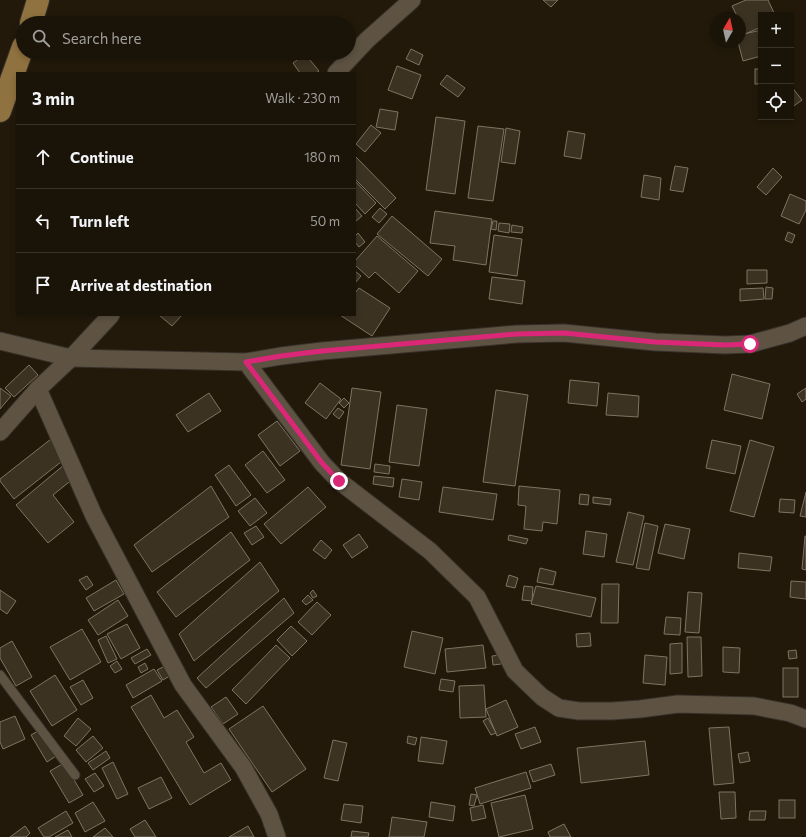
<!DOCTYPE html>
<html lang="en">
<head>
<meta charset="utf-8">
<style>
  :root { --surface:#1a1308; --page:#272016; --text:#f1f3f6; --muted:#9f9e9c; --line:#383229 }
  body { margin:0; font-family:Commissioner,sans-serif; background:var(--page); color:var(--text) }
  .controls { position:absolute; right:12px; top:12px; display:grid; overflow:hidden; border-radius:0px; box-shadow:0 2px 6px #0003 }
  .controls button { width:36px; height:36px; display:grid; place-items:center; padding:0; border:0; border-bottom:1px solid var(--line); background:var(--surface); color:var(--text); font:20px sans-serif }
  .compass { position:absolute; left:710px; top:12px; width:36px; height:36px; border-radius:50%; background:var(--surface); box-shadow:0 2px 6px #0003; rotate:9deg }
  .stop { position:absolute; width:12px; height:12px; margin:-9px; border:3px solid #db2777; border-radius:50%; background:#fff }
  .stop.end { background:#db2777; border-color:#fff; box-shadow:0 1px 4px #0008 }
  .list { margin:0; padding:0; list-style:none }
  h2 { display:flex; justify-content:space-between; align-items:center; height:52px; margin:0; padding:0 16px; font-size:17px }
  h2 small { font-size:13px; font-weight:400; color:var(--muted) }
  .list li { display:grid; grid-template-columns:26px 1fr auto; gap:12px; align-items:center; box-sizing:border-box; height:64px; padding:0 16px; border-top:1px solid var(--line) }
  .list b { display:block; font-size:15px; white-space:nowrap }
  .list em { font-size:13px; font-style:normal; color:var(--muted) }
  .icon { flex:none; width:22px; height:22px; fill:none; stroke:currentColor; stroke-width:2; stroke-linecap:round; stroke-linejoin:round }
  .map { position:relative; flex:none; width:806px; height:837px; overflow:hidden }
  .search { position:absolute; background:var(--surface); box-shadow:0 2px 6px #0003; left:16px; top:16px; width:340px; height:44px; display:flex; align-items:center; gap:10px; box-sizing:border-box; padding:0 14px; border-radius:22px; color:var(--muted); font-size:15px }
  .panel { position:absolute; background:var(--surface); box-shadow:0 2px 6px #0003; left:16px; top:72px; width:340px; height:244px; border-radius:0px }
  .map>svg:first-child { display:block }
  .building { fill:#3c3222; stroke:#7f7462 }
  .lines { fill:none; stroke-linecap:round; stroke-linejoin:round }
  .service-casing { stroke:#37312b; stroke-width:11 }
  .minor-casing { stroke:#37312b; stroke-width:19 }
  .primary-casing { stroke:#37312b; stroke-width:24 }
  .service { stroke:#5e5342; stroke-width:9 }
  .minor { stroke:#5e5342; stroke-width:17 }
  .primary { stroke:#8f723f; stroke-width:22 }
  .route { stroke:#db2777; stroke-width:5 }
</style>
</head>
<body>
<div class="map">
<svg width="806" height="837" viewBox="0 0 806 837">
  <rect width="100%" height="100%" fill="#22190a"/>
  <!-- building -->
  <g class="building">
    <path d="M543 0H558L551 7Z"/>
    <path d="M746 0H768L775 15H761V27L745 34 740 23V18H738L732 6Z"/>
    <path d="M761 30V56L743 61 738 42H740V35Z"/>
    <path d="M411 49 423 55 419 65 406 59Z"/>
    <path d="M305 54 319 71 316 73H300L293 63Z"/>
    <path d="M397 66 421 75 412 99 388 90Z"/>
    <rect x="755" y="69" width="6" height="15"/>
    <path d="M447 75 465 88 458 97 440 84Z"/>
    <path d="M791 86 802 100 791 108Z"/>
    <path d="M380 109 398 112 395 130 376 127Z"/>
    <path d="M436 117 465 121 455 194 426 190Z"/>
    <path d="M371 125 381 133 365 152 356 144Z"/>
    <path d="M478 126 504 129 493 201 468 198Z"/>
    <path d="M506 128 520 131 515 164 501 162Z"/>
    <path d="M568 131 585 134 581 159 564 156Z"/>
    <path d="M355 156 396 198 385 209 355 179Z"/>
    <path d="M675 166 688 168 683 192 670 190Z"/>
    <path d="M773 168 782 177 766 195 757 187Z"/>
    <path d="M644 175 661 178 659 200 641 197Z"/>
    <path d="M355 181 376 203 365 214 355 203Z"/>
    <path d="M790 194 806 201V210L799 224 781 216Z"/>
    <path d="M355 208 362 216 355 222Z"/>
    <path d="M380 208 387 214 379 223 372 217Z"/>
    <path d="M435 211 492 219 486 265 453 260 455 246 430 243Z"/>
    <path d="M392 216 442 259 428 276 377 234Z"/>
    <path d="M493 221H497L496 230 491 229Z"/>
    <path d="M499 223 510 224 509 233 498 231Z"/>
    <path d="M512 225 523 227 522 233 511 232Z"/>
    <path d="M788 232 795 235 792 243 785 240Z"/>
    <path d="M358 233 365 242 359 247 355 242V236Z"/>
    <path d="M494 235 522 239 517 276 489 272Z"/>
    <path d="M377 236 418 271 399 293 375 272 369 278 355 265V261Z"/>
    <path d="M747 270H767V283L747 284Z"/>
    <path d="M355 271 361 276 355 283Z"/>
    <path d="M492 277 525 281 522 304 489 299Z"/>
    <path d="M766 287 773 288 772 299H765Z"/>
    <path d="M359 288 390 308 372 336 340 315H355V293Z"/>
    <path d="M763 288 764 299 740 301V289Z"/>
    <path d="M159 315H182L172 326Z"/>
    <path d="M29 365 38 375 14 397 5 388Z"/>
    <path d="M732 374 770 384 762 419 724 410Z"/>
    <path d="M570 380 599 383 597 406 568 403Z"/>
    <path d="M320 383 341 399 326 419 305 403Z"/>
    <path d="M0 388 11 396 0 409Z"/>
    <path d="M352 388 381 392 370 469 341 465Z"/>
    <path d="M806 388V399L802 402 797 394Z"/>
    <path d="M496 390 528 395 515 486 483 482Z"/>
    <path d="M209 393 221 411 188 432 176 415Z"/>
    <path d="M608 393 639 396 638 417 606 415Z"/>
    <path d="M344 398 349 403 344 408 339 403Z"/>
    <path d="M397 405 427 409 419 466 389 462Z"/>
    <path d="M338 408 344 412 339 419 333 414Z"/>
    <path d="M277 421 300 451 280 466 258 435Z"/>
    <path d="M51 439 66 458 14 499 0 481V479Z"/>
    <path d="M712 440 741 446 735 474 706 468Z"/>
    <path d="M750 440 774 447 754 517 730 511Z"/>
    <path d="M263 451 285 480 267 493 245 465Z"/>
    <path d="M375 464 390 466 389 474 374 472Z"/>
    <path d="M64 465 74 478 53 495 74 522 48 543 16 505Z"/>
    <path d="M229 465 251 495 236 506 215 475Z"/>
    <path d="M374 476 394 478 393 487 373 484Z"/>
    <path d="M402 479 422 482 419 500 399 497Z"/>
    <path d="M211 486 229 517 152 572 134 545Z"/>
    <path d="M519 486 560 490 557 524 543 522 542 531 524 529 526 506 518 505Z"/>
    <path d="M308 487 326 507 281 544 264 524Z"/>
    <path d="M443 487 497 494 493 520 439 512Z"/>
    <path d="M806 492V517L800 516Z"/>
    <path d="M580 494 589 495 588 505 579 504Z"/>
    <path d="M593 497 611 499 610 505 593 503Z"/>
    <path d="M255 498 267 513 250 526 238 511Z"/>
    <path d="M780 499 795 500 794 513 779 512Z"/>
    <path d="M628 512 644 516 633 565 616 562Z"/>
    <path d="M645 523 658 526 649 570 636 568Z"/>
    <path d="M665 524 690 529 684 559 658 553Z"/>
    <path d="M256 526 264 537 252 545 244 533Z"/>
    <path d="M586 531 607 534 604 557 583 554Z"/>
    <path d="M231 532 250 560 176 617 157 592Z"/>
    <path d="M359 534 368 547 352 558 343 545Z"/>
    <path d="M509 535 528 539 526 544 508 540Z"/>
    <path d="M805 536H806V570L802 569Z"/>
    <path d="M321 540 332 550 325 559 313 550Z"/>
    <path d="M739 553 772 557 770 571 738 568Z"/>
    <path d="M260 562 279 591 194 661 179 634Z"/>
    <path d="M540 568 556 572 553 585 537 582Z"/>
    <path d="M509 575 518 578 515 588 506 586Z"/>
    <path d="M87 576 93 585 86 590 79 580Z"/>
    <path d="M116 580 124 594 94 611 86 598Z"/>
    <path d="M791 581 806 582V599L790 597Z"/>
    <path d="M602 584H619L618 623H601Z"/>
    <path d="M524 586 533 587 532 601 522 600Z"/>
    <path d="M536 586 596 598 591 617 531 604Z"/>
    <path d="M0 590 16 601 7 614 0 609Z"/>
    <path d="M313 590 317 596 313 598 310 593Z"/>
    <path d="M688 592 702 593 699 633 685 632Z"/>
    <path d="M308 595 313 600 306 605 302 601Z"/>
    <path d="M284 598 294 613 206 688 197 678Z"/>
    <path d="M118 600 128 616 98 635 88 620Z"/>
    <path d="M317 602 331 615 312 635 298 622Z"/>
    <path d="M666 617 681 618 680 635 664 634Z"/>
    <path d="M127 624 140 648 121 659 107 634Z"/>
    <path d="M291 626 307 641 292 656 277 640Z"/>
    <path d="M82 629 101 662 70 680 50 647Z"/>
    <path d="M412 631 443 638 435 674 404 667Z"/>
    <path d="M590 633 591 646 577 647 576 634Z"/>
    <path d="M106 636 117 659 108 663 98 640Z"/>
    <path d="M687 637H701L702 676 688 677Z"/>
    <path d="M12 641 32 677 16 686 0 658V648Z"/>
    <path d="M682 643V673L670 674V644Z"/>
    <path d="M276 645 290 658 246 704 232 690Z"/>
    <path d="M483 645 486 668 447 672 445 649Z"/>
    <path d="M723 647 740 648 739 673 723 672Z"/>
    <path d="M147 649 151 655 135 664 131 658Z"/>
    <path d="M796 650 797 658 789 659 788 651Z"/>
    <path d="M500 655 501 664 493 665 492 656Z"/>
    <path d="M645 655 667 657 665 685 643 683Z"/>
    <path d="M117 661 122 669 115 673 110 666Z"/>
    <path d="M145 663 148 669 141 673 138 667Z"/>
    <path d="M167 665 173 674 163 680 157 670Z"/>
    <rect x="783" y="668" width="15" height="29"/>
    <path d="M154 669 162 681 133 698 126 685Z"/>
    <path d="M55 675 77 710 52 726 30 691Z"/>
    <path d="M441 679 455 681 453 692 439 690Z"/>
    <path d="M83 680 93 698 81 705 70 687Z"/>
    <path d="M484 685 486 717 460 718 459 686Z"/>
    <path d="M151 695 164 718 177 710 194 737 186 742 204 773 221 763 231 780 190 805 131 707Z"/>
    <path d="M226 697 238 714 223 724 211 707Z"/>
    <path d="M506 700 518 727 497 736 486 709Z"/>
    <path d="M263 706 306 769 272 792 229 729Z"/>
    <path d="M15 716 25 739 3 749 0 742V722Z"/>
    <path d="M78 718 91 729 76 746 64 736Z"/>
    <path d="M488 718 496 733 491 735 483 721Z"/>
    <path d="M535 727 541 742 521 749 515 734Z"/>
    <path d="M729 727 734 783 714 785 709 728Z"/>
    <path d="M40 730 56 756 47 762 31 735Z"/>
    <path d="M93 736 103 748 86 762 76 750Z"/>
    <path d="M408 736 417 738 415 745 407 743Z"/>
    <path d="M421 737 447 741 443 764 418 761Z"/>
    <path d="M333 740 347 743 338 781 324 778Z"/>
    <path d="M645 741 649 775 581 783 577 748Z"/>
    <path d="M106 751 110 758 93 770 88 763Z"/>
    <path d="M748 752 750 761 740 763 738 754Z"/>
    <path d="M113 762 128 794 117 799 102 768Z"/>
    <path d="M64 763 83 795 69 803 50 771Z"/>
    <path d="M551 764 555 775 533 782 529 771Z"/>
    <path d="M526 772 531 788 480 804 475 788Z"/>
    <path d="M95 773 104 786 94 792 85 779Z"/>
    <path d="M161 777 172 798 149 809 138 788Z"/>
    <path d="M719 792H735L736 818 721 819Z"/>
    <path d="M471 794 477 795 474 806 469 805Z"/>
    <path d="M525 795 533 829 499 837 491 803Z"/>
    <rect x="779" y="800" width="16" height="18"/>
    <path d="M93 802 105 821 85 832 75 813Z"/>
    <path d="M431 802 455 806 453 821 429 817Z"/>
    <path d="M344 804 363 806 361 823 341 820Z"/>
    <path d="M483 805 486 818 472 821 470 808Z"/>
    <path d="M66 811 73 823 49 837H44L38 828Z"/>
    <path d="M750 811H766L765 820H749Z"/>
    <path d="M392 817 427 822 424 837H389Z"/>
    <path d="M145 820 156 837H135L130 829Z"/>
    <path d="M564 824 571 837H550L548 832Z"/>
    <path d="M25 826 30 833 26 837H10Z"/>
    <path d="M248 826 254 837H229Z"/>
    <path d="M105 828 113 837H93Z"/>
    <path d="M68 830 72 837H55Z"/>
    <path d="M352 831 369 833 368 837H351Z"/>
  </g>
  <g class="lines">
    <defs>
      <path id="service" d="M0 675 75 775"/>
      <g id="minor">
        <path d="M336 73 367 40 412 0"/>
        <path d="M0 341 71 358 246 362 322 463 339 481 430 551 477 597 515 671 542 697 559 708 579 711H612L640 709 678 704 754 706 790 713 806 719"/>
        <path d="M246 362 281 356 322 351 517 334 564 333 655 342 725 345 750 344 790 333 806 326"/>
        <path d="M38 389 94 516 183 685 243 767 269 814 277 837"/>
        <path d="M0 432 38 389 71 358 111 315"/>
      </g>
      <g id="primary">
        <path d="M31 23 38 0"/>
        <path d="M0 111 23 47"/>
      </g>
    </defs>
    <!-- service casing -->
    <use href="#service" class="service-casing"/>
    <!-- minor casing -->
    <use href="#minor" class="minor-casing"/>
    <!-- primary casing -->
    <use href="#primary" class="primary-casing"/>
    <!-- service -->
    <use href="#service" class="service"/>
    <!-- minor -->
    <use href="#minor" class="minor"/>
    <!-- primary -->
    <use href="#primary" class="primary"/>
  </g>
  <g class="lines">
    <!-- route -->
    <path class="route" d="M339 481 322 463 246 362 281 356 322 351 517 334 564 333 655 342 725 345 750 344"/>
  </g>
</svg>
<div class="controls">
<button>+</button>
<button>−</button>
<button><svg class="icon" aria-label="locate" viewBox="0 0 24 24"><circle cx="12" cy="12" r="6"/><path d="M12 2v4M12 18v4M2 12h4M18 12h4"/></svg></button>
</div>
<svg class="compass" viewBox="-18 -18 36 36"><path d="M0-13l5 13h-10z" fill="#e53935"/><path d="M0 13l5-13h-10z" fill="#9f9e9c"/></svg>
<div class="stop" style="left:750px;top:344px"></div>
<div class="stop end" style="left:339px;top:481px"></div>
<div class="search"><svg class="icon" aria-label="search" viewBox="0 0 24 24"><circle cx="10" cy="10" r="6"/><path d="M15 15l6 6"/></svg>Search here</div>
<section class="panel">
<h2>3 min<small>Walk · 230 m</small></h2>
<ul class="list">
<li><svg class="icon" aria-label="ahead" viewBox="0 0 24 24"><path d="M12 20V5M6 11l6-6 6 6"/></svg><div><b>Continue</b></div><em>180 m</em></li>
<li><svg class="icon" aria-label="left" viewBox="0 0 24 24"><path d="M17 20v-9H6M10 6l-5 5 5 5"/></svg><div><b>Turn left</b></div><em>50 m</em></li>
<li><svg class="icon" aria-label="arrive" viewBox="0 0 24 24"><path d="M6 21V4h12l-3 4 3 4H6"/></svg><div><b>Arrive at destination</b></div></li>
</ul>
</section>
</div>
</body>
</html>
